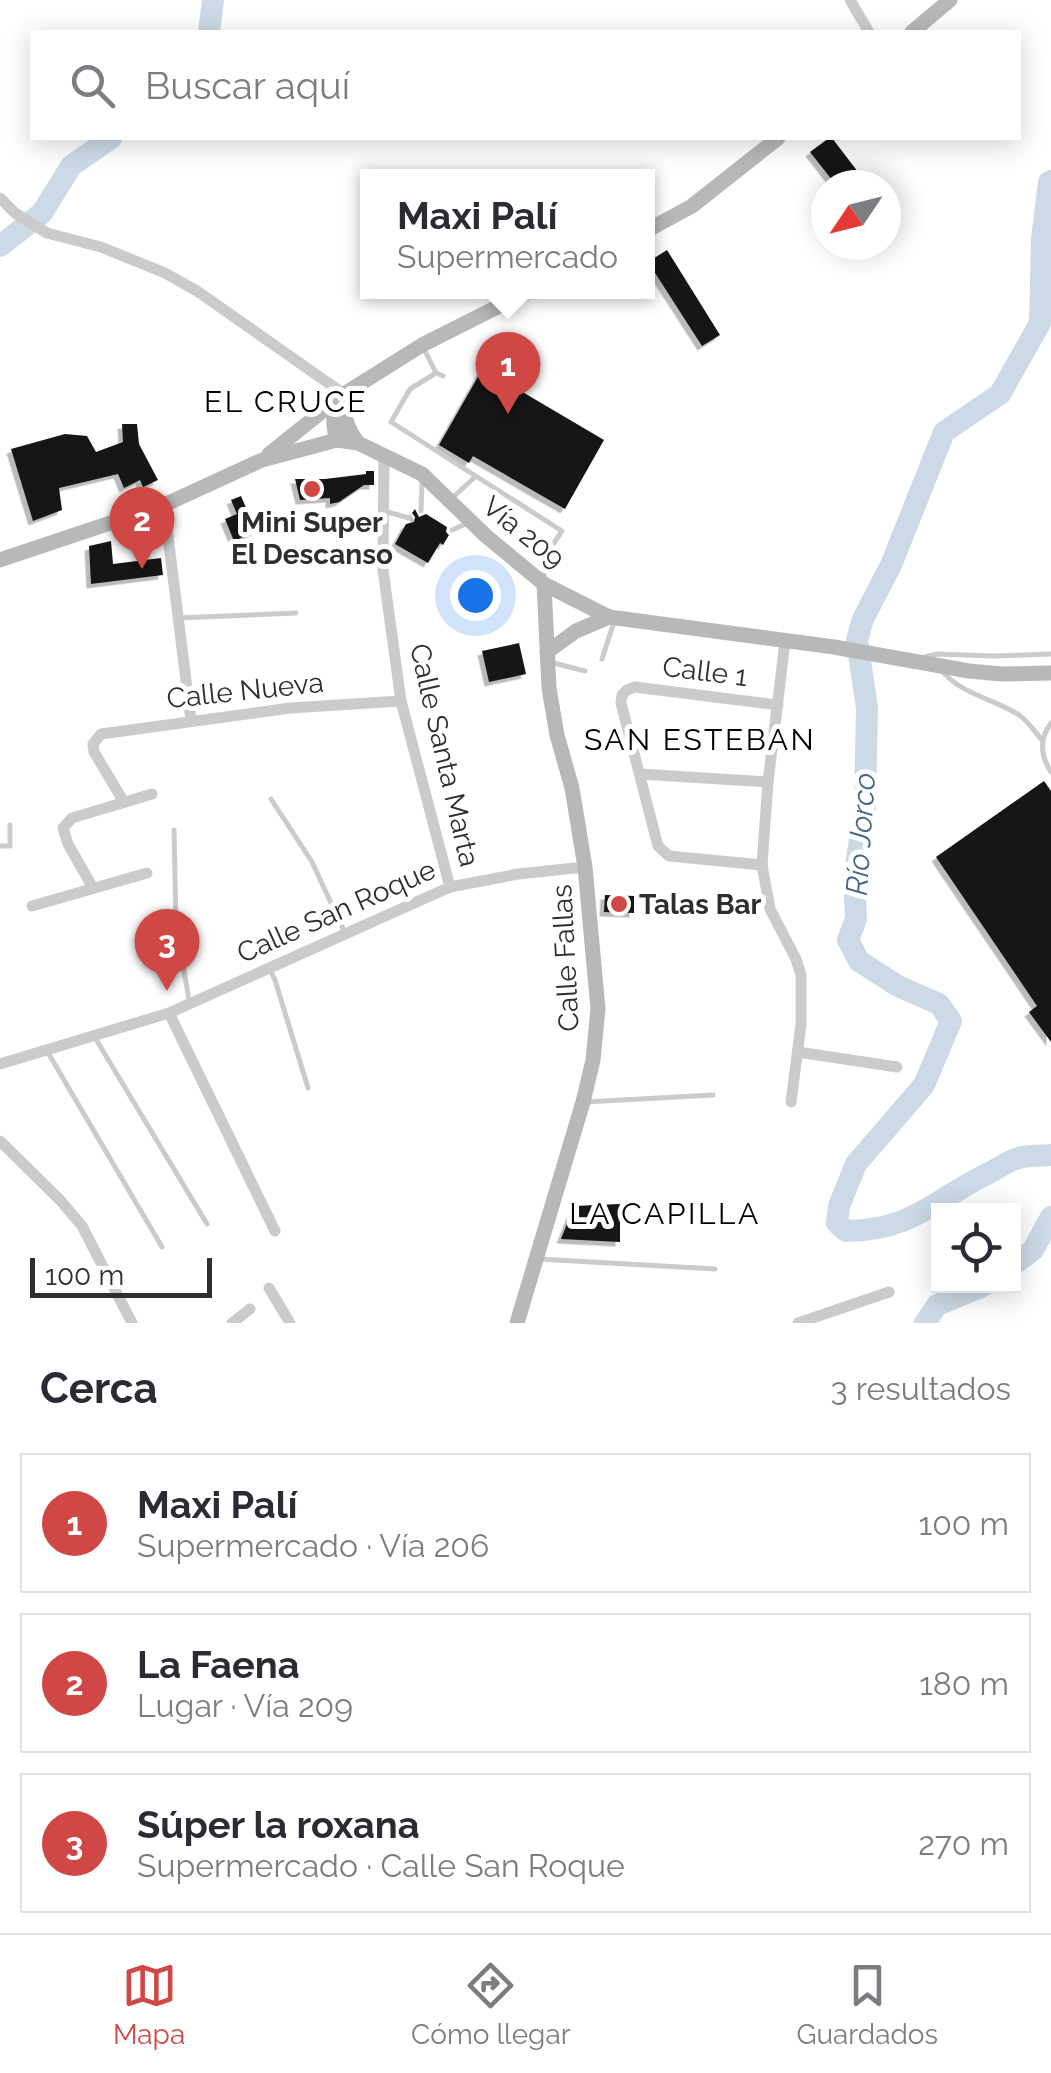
<!DOCTYPE html>
<html lang="es">
<head>
<meta charset="utf-8">
<style>
  :root { --surface:#fff; --page:#f2f2f3; --text:#2b2b33; --muted:#7c7c81; --line:#e1e1e2; --accent:#cf4845 }
  body { margin:0; font-family:Raleway,sans-serif; background:var(--page); color:var(--text) }
  .controls { position:absolute; right:30px; bottom:30px; display:grid; overflow:hidden; border-radius:0px; box-shadow:0 5px 25px #0003 }
  .controls button { width:90px; height:90px; display:grid; place-items:center; padding:0; border:0; border-bottom:2px solid var(--line); background:var(--surface); color:var(--text); font:50px sans-serif }
  .compass { position:absolute; left:811px; top:170px; width:90px; height:90px; border-radius:50%; background:var(--surface); box-shadow:0 5px 25px #0003; rotate:235deg }
  .scale { position:absolute; left:30px; bottom:25px; width:182px; box-sizing:border-box; padding-left:10px; border:5px solid #2e2e2e; border-top:0; font-size:28px; line-height:35px; white-space:nowrap; color:#2e2e2e; -webkit-text-stroke:8px #fff; paint-order:stroke }
  .you { position:absolute; left:475px; top:595px; width:35px; height:35px; margin:-25px; border:8px solid #fff; border-radius:50%; background:#1a73e8; box-shadow:0 0 0 15px #1a73e833 }
  .badge { display:grid; place-items:center; width:65px; height:65px; border-radius:50%; background:var(--accent); color:#fff; font-size:32px; font-weight:700 }
  .pin { position:absolute; translate:-50% -82px; filter:drop-shadow(0 2px 5px #0008) }
  .pin::after { content:''; position:absolute; top:52px; width:35px; height:30px; background:inherit; clip-path:polygon(0 0,100% 0,50% 100%) }
  .popup { position:absolute; left:360px; top:169px; width:295px; height:130px; box-sizing:border-box; display:grid; place-content:center; border-radius:0px; background:var(--surface); filter:drop-shadow(0 2px 8px #0005); font-size:32px; white-space:nowrap; color:var(--muted) }
  .popup b { font-size:38px; color:var(--text) }
  .popup::after { content:''; position:absolute; left:50%; top:100%; margin-left:-20px; border:20px solid transparent; border-top-color:var(--surface) }
  .list { margin:0; padding:0; list-style:none }
  h2 { display:flex; justify-content:space-between; align-items:center; height:130px; margin:0; padding:0 40px; font-size:42px }
  h2 small { font-size:32px; font-weight:400; color:var(--muted) }
  .list li { display:grid; grid-template-columns:65px 1fr auto; gap:30px; align-items:center; box-sizing:border-box; height:140px; margin:0 20px 20px; padding:0 20px; border:2px solid var(--line); border-radius:0px }
  .list b { display:block; font-size:38px; white-space:nowrap }
  .list p { margin:0; font-size:32px; white-space:nowrap; color:var(--muted) }
  .list em { font-size:32px; font-style:normal; color:var(--muted) }
  .icon { flex:none; width:55px; height:55px; fill:none; stroke:currentColor; stroke-width:2; stroke-linecap:round; stroke-linejoin:round }
  .map { position:relative; flex:none; width:1051px; height:1323px; overflow:hidden }
  .search { position:absolute; background:var(--surface); box-shadow:0 5px 25px #0003; left:30px; right:30px; top:30px; height:110px; display:flex; align-items:center; gap:25px; box-sizing:border-box; padding:0 35px; border-radius:0px; color:var(--muted); font-size:38px }
  .sheet { height:610px; background:var(--surface) }
  nav { display:flex; justify-content:space-around; align-items:center; box-sizing:border-box; height:140px; border-top:2px solid var(--line); background:var(--surface); font-size:28px; color:var(--muted) }
  nav a { display:grid; justify-items:center; gap:5px }
  nav .on { color:var(--accent) }
  .map>svg:first-child { display:block }
  .lines { fill:none; stroke-linecap:round; stroke-linejoin:round }
  .river { stroke:#ccdae7; stroke-width:22 }
  .building { fill:#151515; filter:url(#shadow) }
  .lane { stroke:#cbcbcb; stroke-width:5 }
  .street { stroke:#cbcbcb; stroke-width:11 }
  .secondary { stroke:#b8b8b8; stroke-width:15 }
  .poi-dot { fill:#cf4845; stroke:#fff; stroke-width:4 }
  .labels { text-anchor:middle; stroke-width:10; stroke-linejoin:round; paint-order:stroke }
  .poi-label { font-size:28px; font-weight:bold; fill:#2e2e2e; stroke:#fff }
  .street-label { font-size:28px; fill:#2e2e2e; stroke:#fff }
  .neighbourhood-label { font-size:30px; letter-spacing:2.5px; fill:#000; stroke:#fff }
  .water-label { font-size:30px; font-style:italic; fill:#466786; stroke:#fff }
</style>
</head>
<body>
<div class="map">
<svg width="1051" height="1323" viewBox="0 0 1051 1323">
  <defs>
    <filter id="shadow"><feDropShadow dx="-4.5" dy="4.5" stdDeviation="0" flood-color="#0004"/></filter>
  </defs>
  <rect width="100%" height="100%" fill="#fff"/>
  <g class="lines">
    <!-- river -->
    <g class="river">
      <path d="M209 32 213 0"/>
      <path d="M1051 181 1049 182 1042 239 1040 323 1000 394 944 432 891 565 863 619 857 640 867 708 865 809 854 877 856 919 848 940 859 961 898 986 939 1004 951 1021 924 1085 856 1164 839 1206 837 1223 846 1231C915 1230 934 1199 991 1172 1000 1167 1010 1160 1019 1158 1029 1155 1041 1156 1051 1155"/>
      <path d="M0 246 42 213 71 166 111 138"/>
      <path d="M1014 1264 1033 1250 1051 1217"/>
      <path d="M925 1323 937 1305 983 1286"/>
    </g>
  </g>
  <!-- building -->
  <g class="building">
    <path d="M829 138H832L868 185H836L810 152Z"/>
    <path d="M667 250 720 335 702 346 648 262Z"/>
    <path d="M487 361 519 379 514 387 604 440 565 509 473 456 469 463 439 445Z"/>
    <path d="M122 424H137L139 444 158 480 143 487 140 480 124 488 118 474 59 488 62 510 33 521 11 449 65 434 87 436 96 452 123 442Z"/>
    <path d="M366 471H374V485H364L339 502 330 504V498L300 500 295 479H325L366 474Z"/>
    <path d="M241 496 256 531 234 541 225 519 237 514 231 500Z"/>
    <path d="M415 509 419 517 426 514 447 527 446 532 449 535 443 545 440 543 428 563 395 544 406 524 414 522 415 517 412 513Z"/>
    <path d="M111 541 113 564 161 558 163 575 91 584 89 546Z"/>
    <path d="M519 643 526 674 489 682 482 651Z"/>
    <path d="M1044 781 1051 791V1042L1029 1012 1037 1006 936 857Z"/>
    <path d="M605 895 634 896V913L604 912Z"/>
    <path d="M620 1204V1242L561 1239 574 1206Z"/>
  </g>
  <g class="lines">
    <!-- lane -->
    <g class="lane">
      <path d="M423 347 436 373 443 376"/>
      <path d="M436 373 410 389 391 422 562 531 545 556 544 580"/>
      <path d="M451 499 475 477"/>
      <path d="M384 511 409 518"/>
      <path d="M421 511 422 482"/>
      <path d="M452 530 468 523"/>
      <path d="M179 618 296 613"/>
      <path d="M925 657 937 654 993 656 1051 654"/>
      <path d="M602 659 615 619"/>
      <path d="M550 662 585 671"/>
      <path d="M940 669C963 696 991 697 1019 715 1028 721 1035 732 1042 740"/>
      <path d="M1051 723C1039 739 1040 755 1051 772"/>
      <path d="M271 799 312 862 345 933"/>
      <path d="M174 830 176 924 189 1000"/>
      <path d="M0 846H10V825"/>
      <path d="M270 970 275 980 308 1088"/>
      <path d="M94 1036 207 1224"/>
      <path d="M47 1051 162 1247"/>
      <path d="M586 1102 713 1095"/>
      <path d="M539 1259 715 1269"/>
    </g>
    <!-- street -->
    <g class="street">
      <path d="M850 0 869 32"/>
      <path d="M0 198 15 213 47 233 101 247 165 273 197 291 344 394"/>
      <path d="M384 454 383 570 401 701 450 887"/>
      <path d="M164 505 191 720"/>
      <path d="M785 642 768 782 762 865 770 909 796 959 801 975V1024L791 1102"/>
      <path d="M640 774 768 782"/>
      <path d="M124 802 94 752 93 744 101 734 290 708 401 701"/>
      <path d="M762 865 669 856 658 846 621 703 622 695 627 690 635 687 778 705"/>
      <path d="M93 888 68 844 63 828 72 818 152 794"/>
      <path d="M32 906 147 873"/>
      <path d="M169 1013 275 1231"/>
      <path d="M798 1052 897 1067"/>
      <path d="M0 1064 169 1013 450 887 518 874 585 867"/>
      <path d="M0 1141 60 1200 82 1226 132 1323"/>
      <path d="M269 1288 290 1323"/>
      <path d="M232 1323 250 1309"/>
      <path d="M798 1323 889 1292"/>
    </g>
    <!-- secondary -->
    <g class="secondary">
      <path d="M912 32 950 0"/>
      <path d="M648 230 692 206 778 138"/>
      <path d="M344 394C343 414 346 427 358 443"/>
      <path d="M337 440C332 424 332 412 342 398"/>
      <path d="M269 454 344 394 422 345 527 292"/>
      <path d="M0 560 164 505 262 460 337 440 358 443 422 474 486 536 544 584 609 617 834 647 969 671 1002 674 1051 673"/>
      <path d="M547 652 576 631 609 617"/>
      <path d="M517 1323 583 1102 593 1060 598 1009 585 867 572 788 557 735 549 688 544 584"/>
    </g>
  </g>
  <!-- markers -->
  <g class="poi-dot">
    <circle cx="312" cy="489" r="10"/>
    <circle cx="619" cy="904" r="10"/>
  </g>
  <g class="labels">
    <!-- poi labels -->
    <g class="poi-label">
      <text x="312" y="532">Mini Super<tspan x="312" dy="32">El Descanso</tspan></text>
      <text x="639" y="914" text-anchor="start">Talas Bar</text>
    </g>
    <!-- street labels -->
    <g class="street-label">
      <text transform="translate(524 532) rotate(39)" y="10">Vía 209</text>
      <text transform="translate(705 671) rotate(7)" y="10">Calle 1</text>
      <text transform="translate(245 690) rotate(-6)" y="10">Calle Nueva</text>
      <text transform="translate(445 755) rotate(77)" y="10">Calle Santa Marta</text>
      <text transform="translate(336 911) rotate(-24)" y="10">Calle San Roque</text>
      <text transform="translate(565 958) rotate(-93)" y="10">Calle Fallas</text>
    </g>
    <!-- neighbourhood labels -->
    <g class="neighbourhood-label">
      <text x="286" y="412">EL CRUCE</text>
      <text x="700" y="750">SAN ESTEBAN</text>
      <text x="665" y="1224">LA CAPILLA</text>
    </g>
    <!-- water labels -->
    <g class="water-label">
      <text transform="translate(861 834) rotate(-86)" y="10">Río Jorco</text>
    </g>
  </g>
</svg>
<div class="controls">
<button><svg class="icon" aria-label="locate" viewBox="0 0 24 24"><circle cx="12" cy="12" r="6"/><path d="M12 2v4M12 18v4M2 12h4M18 12h4"/></svg></button>
</div>
<svg class="compass" viewBox="-18 -18 36 36"><path d="M0-13l5 13h-10z" fill="#e53935"/><path d="M0 13l5-13h-10z" fill="#7c7c81"/></svg>
<div class="scale">100 m</div>
<div class="you"></div>
<div class="pin badge" style="left:508px;top:414px">1</div>
<div class="popup"><b>Maxi Palí</b>Supermercado</div>
<div class="pin badge" style="left:142px;top:569px">2</div>
<div class="pin badge" style="left:167px;top:991px">3</div>
<div class="search"><svg class="icon" aria-label="search" viewBox="0 0 24 24"><circle cx="10" cy="10" r="6"/><path d="M15 15l6 6"/></svg>Buscar aquí</div>
</div>
<section class="sheet">
<h2>Cerca<small>3 resultados</small></h2>
<ul class="list">
<li><span class="badge">1</span><div><b>Maxi Palí</b><p>Supermercado · Vía 206</p></div><em>100 m</em></li>
<li><span class="badge">2</span><div><b>La Faena</b><p>Lugar · Vía 209</p></div><em>180 m</em></li>
<li><span class="badge">3</span><div><b>Súper la roxana</b><p>Supermercado · Calle San Roque</p></div><em>270 m</em></li>
</ul>
</section>
<nav>
<a class="on"><svg class="icon" aria-label="map" viewBox="0 0 24 24"><path d="M3 6l6-2 6 2 6-2v14l-6 2-6-2-6 2zM9 4v14M15 6v14"/></svg>Mapa</a>
<a><svg class="icon" aria-label="directions" viewBox="0 0 24 24"><path d="M12 3l9 9-9 9-9-9zM9 14v-3h6M13 9l2 2-2 2"/></svg>Cómo llegar</a>
<a><svg class="icon" aria-label="saved" viewBox="0 0 24 24"><path d="M7 4h10v16l-5-4-5 4z"/></svg>Guardados</a>
</nav>
</body>
</html>
